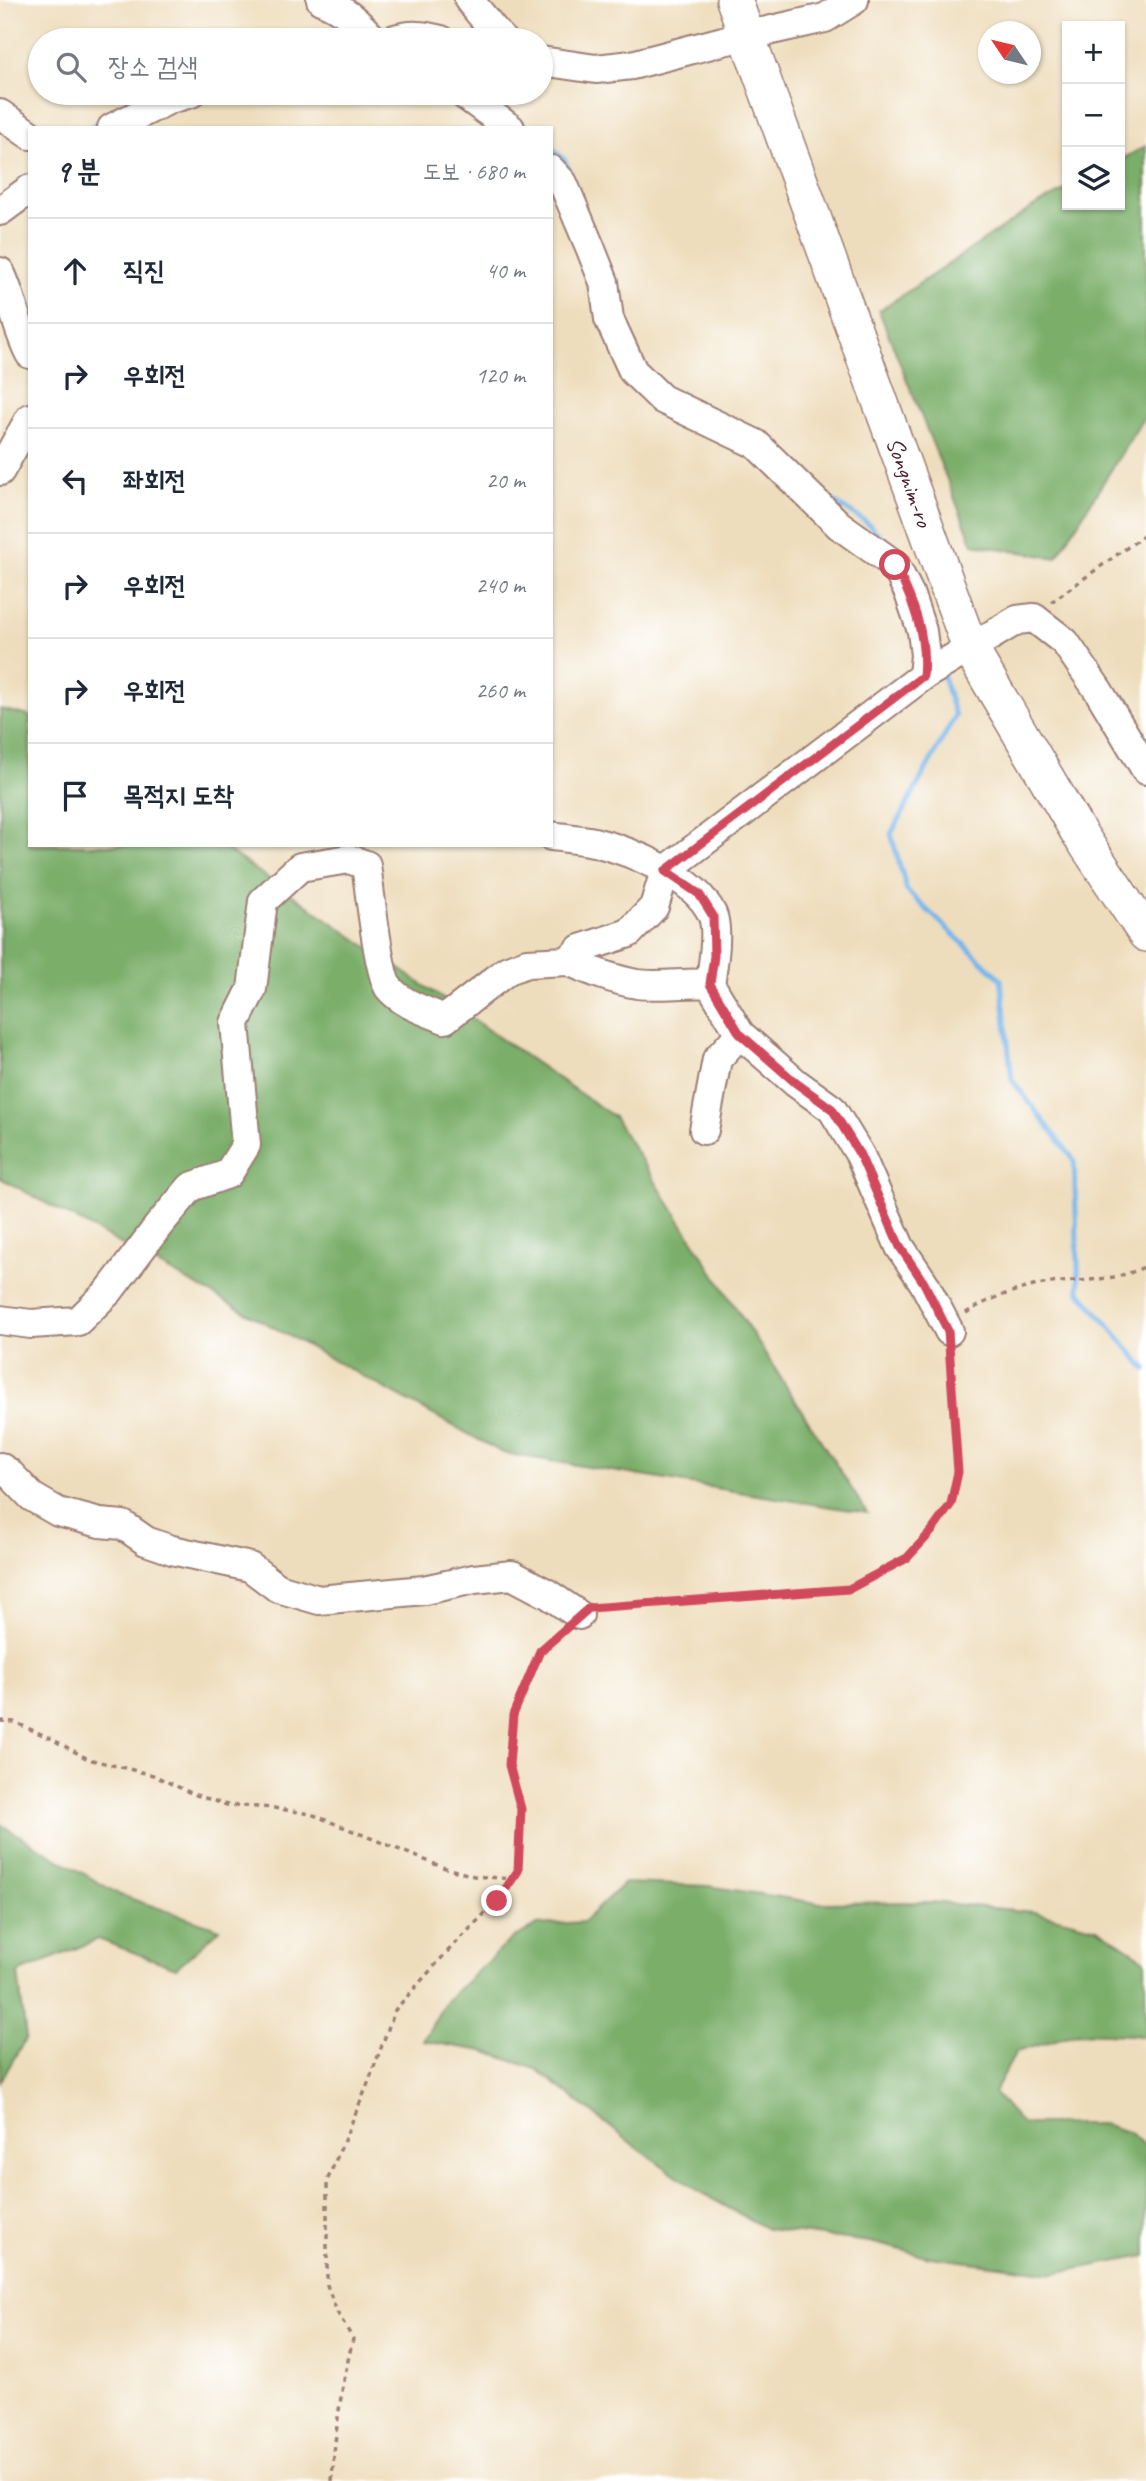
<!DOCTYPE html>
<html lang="ko">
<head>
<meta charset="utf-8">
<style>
  :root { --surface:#fff; --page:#f6f6f7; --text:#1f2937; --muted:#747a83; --line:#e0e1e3 }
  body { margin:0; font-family:Caveat,"Poor Story",sans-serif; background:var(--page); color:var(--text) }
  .controls { position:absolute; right:21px; top:21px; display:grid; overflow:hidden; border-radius:0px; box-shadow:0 2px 5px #0004 }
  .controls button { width:63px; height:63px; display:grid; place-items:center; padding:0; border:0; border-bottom:2px solid var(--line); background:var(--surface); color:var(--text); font:35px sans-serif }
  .compass { position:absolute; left:978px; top:21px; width:63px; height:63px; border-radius:50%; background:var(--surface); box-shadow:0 2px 5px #0004; rotate:305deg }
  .stop { position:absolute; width:21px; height:21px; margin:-16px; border:5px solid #d1495b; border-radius:50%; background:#fff }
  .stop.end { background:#d1495b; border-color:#fff; box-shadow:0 2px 7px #0008 }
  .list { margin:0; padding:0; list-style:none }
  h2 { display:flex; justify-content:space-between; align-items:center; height:91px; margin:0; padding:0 28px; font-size:30px }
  h2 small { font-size:23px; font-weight:400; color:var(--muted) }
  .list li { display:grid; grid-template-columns:46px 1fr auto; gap:21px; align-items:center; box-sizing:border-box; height:105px; padding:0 28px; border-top:2px solid var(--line) }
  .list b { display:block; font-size:26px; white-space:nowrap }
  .list em { font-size:23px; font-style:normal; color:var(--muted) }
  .icon { flex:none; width:38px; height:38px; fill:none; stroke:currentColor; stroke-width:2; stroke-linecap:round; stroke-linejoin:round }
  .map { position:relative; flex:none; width:1146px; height:2481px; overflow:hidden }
  .search { position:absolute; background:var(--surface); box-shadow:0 2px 5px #0004; left:28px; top:28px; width:525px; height:77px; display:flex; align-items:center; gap:18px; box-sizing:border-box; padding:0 24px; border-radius:38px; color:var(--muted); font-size:26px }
  .panel { position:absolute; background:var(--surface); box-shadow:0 2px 5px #0004; left:28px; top:126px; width:525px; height:721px; border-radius:0px }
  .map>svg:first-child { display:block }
  .forest { fill:#7aae69; stroke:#62664a; stroke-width:2 }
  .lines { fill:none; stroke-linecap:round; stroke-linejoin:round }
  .stream { stroke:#76b6ea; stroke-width:5 }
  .minor-casing { stroke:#9c7e74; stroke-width:32 }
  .major-casing { stroke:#9c7e74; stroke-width:38 }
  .path { stroke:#9c7e74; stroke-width:3.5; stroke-dasharray:5 5; stroke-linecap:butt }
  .minor { stroke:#fff; stroke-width:28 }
  .major { stroke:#fff; stroke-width:35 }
  .route { stroke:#d1495b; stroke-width:9 }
  .labels { text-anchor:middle; stroke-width:7; stroke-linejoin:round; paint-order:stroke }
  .street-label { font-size:24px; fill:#4a1f2b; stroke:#fff }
</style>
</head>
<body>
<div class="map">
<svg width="1146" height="2481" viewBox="0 0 1146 2481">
  <rect width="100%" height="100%" fill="#fff"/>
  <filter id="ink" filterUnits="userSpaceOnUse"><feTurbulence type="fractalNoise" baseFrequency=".0143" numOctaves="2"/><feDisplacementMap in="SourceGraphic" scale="14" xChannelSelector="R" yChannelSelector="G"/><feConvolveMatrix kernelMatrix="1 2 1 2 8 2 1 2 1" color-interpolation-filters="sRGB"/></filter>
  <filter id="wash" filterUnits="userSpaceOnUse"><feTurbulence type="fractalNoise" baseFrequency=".00686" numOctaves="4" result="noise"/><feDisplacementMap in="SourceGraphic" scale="28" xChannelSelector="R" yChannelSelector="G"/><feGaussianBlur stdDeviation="1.57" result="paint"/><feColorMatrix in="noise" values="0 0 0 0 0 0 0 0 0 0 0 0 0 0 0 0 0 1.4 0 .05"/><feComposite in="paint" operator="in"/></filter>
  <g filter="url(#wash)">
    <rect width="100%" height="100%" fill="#eeddbc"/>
    <!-- forest -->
    <g class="forest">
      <path d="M1146 146V414L1056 558 973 544 879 311 1033 207 1067 189V205H1120V160Z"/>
      <path d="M0 709 30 716V845H220L614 1117 867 1513 503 1453 0 1178Z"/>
      <path d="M0 1824 120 1895 220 1929 176 1968 98 1939 18 1973 26 2038 0 2082Z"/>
      <path d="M624 1883 708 1886 818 1903 932 1902 1034 1912 1097 1928 1145 1960 1146 2037 1133 2035 1078 2033 1016 2052 994 2093 1022 2124H1103L1128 2132 1146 2147V2256L1054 2273 930 2257 870 2242 767 2229 703 2194 636 2147 536 2069 483 2051 423 2041 445 2002 509 1941 537 1925 583 1922Z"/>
    </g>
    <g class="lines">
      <!-- stream -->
      <g class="stream">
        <path d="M519 121 528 128"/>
        <path d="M89 128 116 109 147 96"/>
        <path d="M551 147 564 159 570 172"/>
        <path d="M833 501 866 522 891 546"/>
        <path d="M942 673 955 716 891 834 907 891 1001 979 1012 1080 1074 1160 1079 1291 1146 1369"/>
      </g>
    </g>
  </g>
  <g filter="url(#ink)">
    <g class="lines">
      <defs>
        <g id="minor">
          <path d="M321 0C344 9 358 22 374 40"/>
          <path d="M469 0 502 40"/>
          <path d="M392 40C410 34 423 35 441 40"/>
          <path d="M541 61 596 69 632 65 723 41 825 18 854 0"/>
          <path d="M462 93 510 128"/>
          <path d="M0 114 30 135"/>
          <path d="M112 128 170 99 191 93"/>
          <path d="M551 170 563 183 590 247 604 282 609 319 633 371 662 399 756 444 839 525 895 565 909 593 922 631 925 655 923 676"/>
          <path d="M0 211 30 189"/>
          <path d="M0 272C13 298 16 328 30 354"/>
          <path d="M0 471 30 418"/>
          <path d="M551 836C565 838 580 839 594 842 631 851 695 877 712 914 719 929 713 966 710 984"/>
          <path d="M568 961C591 971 613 980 637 984 660 987 687 982 710 984L740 1034 796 1083 832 1109 860 1155 900 1247 924 1283 949 1331"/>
          <path d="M704 1130 717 1059 740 1034"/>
          <path d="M0 1320 31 1324 78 1321 109 1291 159 1225 191 1187 228 1174 246 1145 235 1023 252 989 263 901 300 867 349 859 366 865C369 885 379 977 389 988 402 1004 426 1011 445 1019L508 970 527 963 568 961 580 949 629 933 654 907 665 871 923 676 1017 620 1034 618 1065 642 1098 690 1146 770"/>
          <path d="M0 1467 8 1472 32 1497 58 1512 100 1523 123 1525 146 1541 172 1550 250 1567 278 1588 319 1600 424 1590 474 1579 512 1575 548 1594 579 1615"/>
        </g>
        <g id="major">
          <path id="s1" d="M734 0 970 648 1077 830 1146 934"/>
        </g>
      </defs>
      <!-- minor casing -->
      <use href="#minor" class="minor-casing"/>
      <!-- major casing -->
      <use href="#major" class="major-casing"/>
      <!-- path -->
      <g class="path">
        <path d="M1051 602 1146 534"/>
        <path d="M966 1313C987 1299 1017 1289 1043 1284 1077 1279 1114 1283 1146 1266"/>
        <path d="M600 1607 849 1589 907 1558 931 1532 951 1504 958 1472 950 1352"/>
        <path d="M0 1721 14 1722 50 1738 88 1759 153 1775 193 1794 227 1805 274 1808 311 1814 442 1867 474 1876 512 1879"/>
        <path d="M332 2481C335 2432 341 2387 353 2339L337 2312 327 2285V2181L367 2086 395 2010 446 1953 497 1901 518 1871 521 1809 509 1765 513 1715 540 1651 562 1630"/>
      </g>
      <!-- minor -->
      <use href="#minor" class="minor"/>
      <!-- major -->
      <use href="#major" class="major"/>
    </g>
  </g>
  <g class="lines" filter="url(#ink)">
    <!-- route -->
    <path class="route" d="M497 1901 518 1871 521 1809 509 1765 513 1715 540 1651 589 1608 849 1589 907 1558 931 1532 951 1504 958 1472 948 1331 924 1283 900 1247 860 1155 832 1109 796 1083 740 1034 710 984 714 956 713 916 699 894 665 871 923 676C927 635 913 601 895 565"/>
  </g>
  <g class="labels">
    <!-- street labels -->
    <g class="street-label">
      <text dy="8" stroke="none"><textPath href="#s1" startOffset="513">Songnim-ro</textPath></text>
    </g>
  </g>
</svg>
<div class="controls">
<button>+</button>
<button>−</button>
<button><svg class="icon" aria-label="layers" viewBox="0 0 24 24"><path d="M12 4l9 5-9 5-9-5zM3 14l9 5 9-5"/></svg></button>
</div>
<svg class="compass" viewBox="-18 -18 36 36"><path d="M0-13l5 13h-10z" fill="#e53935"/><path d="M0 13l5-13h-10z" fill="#747a83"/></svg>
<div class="stop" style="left:895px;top:565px"></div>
<div class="stop end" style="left:497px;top:1901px"></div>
<div class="search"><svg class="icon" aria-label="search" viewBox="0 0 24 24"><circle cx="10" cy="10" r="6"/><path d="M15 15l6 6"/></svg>장소 검색</div>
<section class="panel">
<h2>9 분<small>도보 · 680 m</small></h2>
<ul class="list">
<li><svg class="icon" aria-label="ahead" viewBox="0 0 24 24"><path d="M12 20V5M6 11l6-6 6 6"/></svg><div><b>직진</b></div><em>40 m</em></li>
<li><svg class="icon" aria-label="right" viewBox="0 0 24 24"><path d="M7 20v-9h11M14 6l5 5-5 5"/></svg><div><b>우회전</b></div><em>120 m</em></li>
<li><svg class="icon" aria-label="left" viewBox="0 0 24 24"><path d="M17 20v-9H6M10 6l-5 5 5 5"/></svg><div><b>좌회전</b></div><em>20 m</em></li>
<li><svg class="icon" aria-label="right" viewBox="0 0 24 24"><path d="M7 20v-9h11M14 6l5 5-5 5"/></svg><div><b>우회전</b></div><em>240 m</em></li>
<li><svg class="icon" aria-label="right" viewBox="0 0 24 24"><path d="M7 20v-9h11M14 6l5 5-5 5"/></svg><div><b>우회전</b></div><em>260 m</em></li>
<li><svg class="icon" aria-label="arrive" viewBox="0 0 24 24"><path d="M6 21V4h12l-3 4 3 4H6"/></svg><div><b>목적지 도착</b></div></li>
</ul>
</section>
</div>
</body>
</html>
